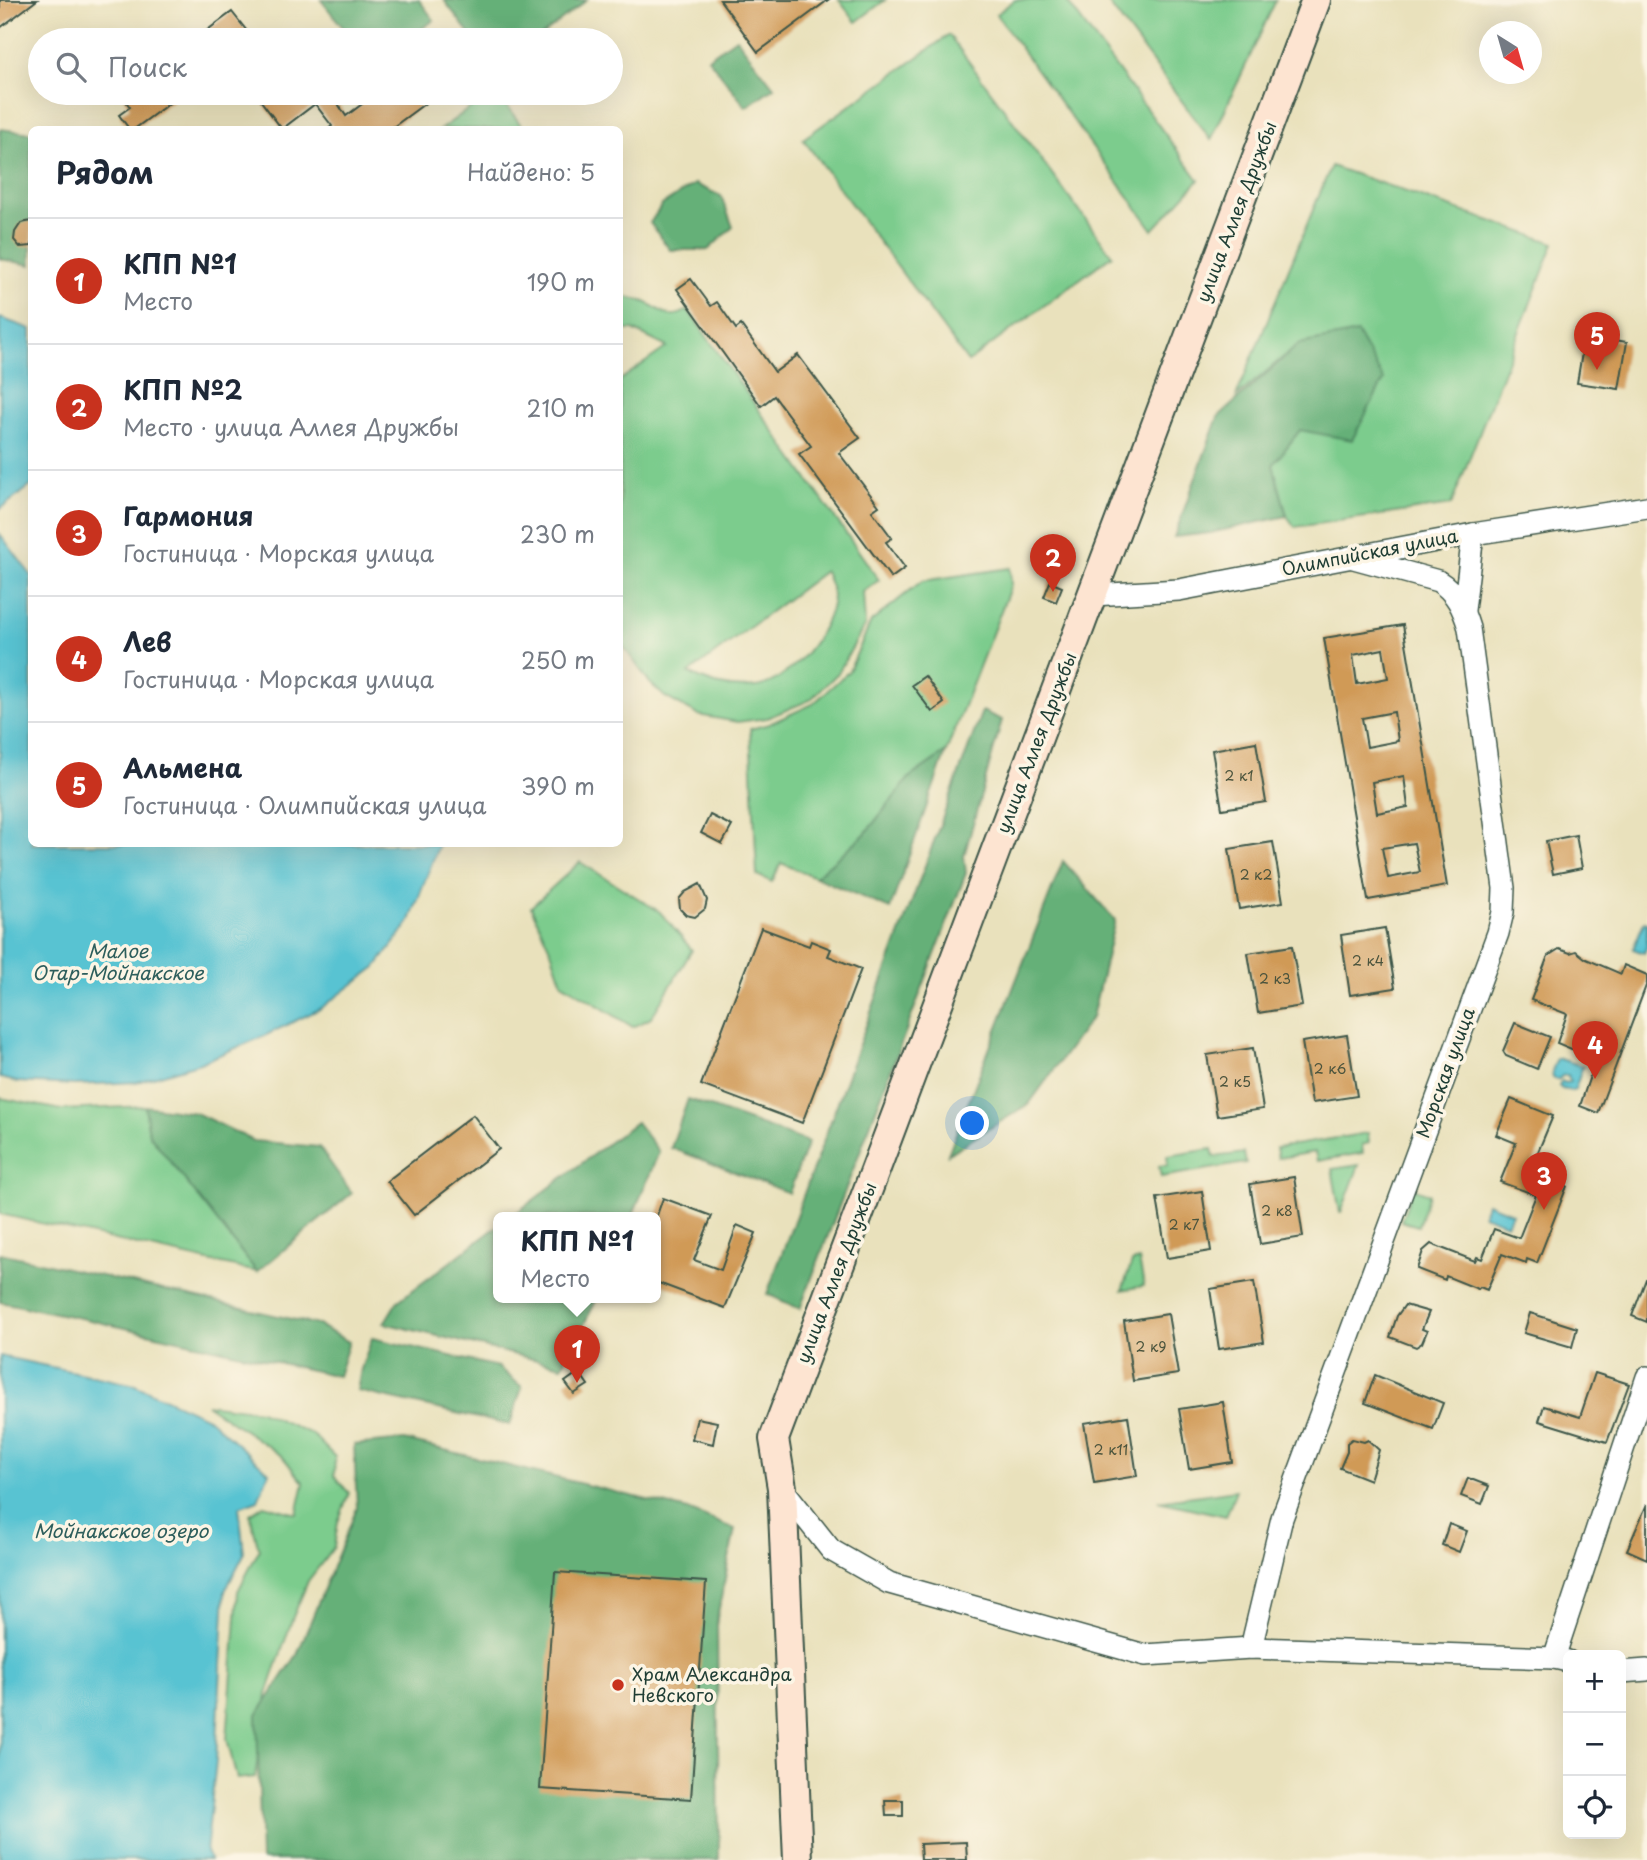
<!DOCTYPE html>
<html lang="ru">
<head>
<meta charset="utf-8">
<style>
  :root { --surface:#fff; --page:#f2f2f3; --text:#1f2937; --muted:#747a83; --line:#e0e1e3; --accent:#c8321e }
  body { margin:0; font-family:"Playpen Sans",sans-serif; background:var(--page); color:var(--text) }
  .controls { position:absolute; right:21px; bottom:21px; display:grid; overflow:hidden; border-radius:10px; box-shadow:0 7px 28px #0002 }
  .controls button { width:63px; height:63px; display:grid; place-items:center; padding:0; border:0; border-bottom:2px solid var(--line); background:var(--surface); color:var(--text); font:35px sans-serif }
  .compass { position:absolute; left:1479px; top:21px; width:63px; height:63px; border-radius:50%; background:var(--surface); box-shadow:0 7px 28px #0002; rotate:143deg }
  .you { position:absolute; left:973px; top:1124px; width:24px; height:24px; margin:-18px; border:5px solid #fff; border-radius:50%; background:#1a73e8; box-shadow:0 0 0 10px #1a73e833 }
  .badge { display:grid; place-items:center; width:46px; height:46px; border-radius:50%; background:var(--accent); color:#fff; font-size:23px; font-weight:700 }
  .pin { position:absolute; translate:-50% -58px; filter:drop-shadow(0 2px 4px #0008) }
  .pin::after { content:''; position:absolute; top:37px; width:24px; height:21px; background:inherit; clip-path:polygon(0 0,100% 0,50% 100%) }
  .popup { position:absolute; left:493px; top:1212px; width:168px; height:91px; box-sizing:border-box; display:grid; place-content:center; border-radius:10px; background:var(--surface); filter:drop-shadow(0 2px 5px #0005); font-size:23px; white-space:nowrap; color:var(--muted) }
  .popup b { font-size:26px; color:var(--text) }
  .popup::after { content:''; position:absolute; left:50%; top:100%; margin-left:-14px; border:14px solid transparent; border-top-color:var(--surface) }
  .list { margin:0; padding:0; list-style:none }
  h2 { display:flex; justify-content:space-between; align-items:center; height:91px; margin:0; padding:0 28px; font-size:30px }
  h2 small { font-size:23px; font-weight:400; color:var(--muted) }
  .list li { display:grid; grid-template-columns:46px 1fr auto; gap:21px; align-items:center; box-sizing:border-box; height:126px; padding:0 28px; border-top:2px solid var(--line) }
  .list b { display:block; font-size:26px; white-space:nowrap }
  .list p { margin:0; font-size:23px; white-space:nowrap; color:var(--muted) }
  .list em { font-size:23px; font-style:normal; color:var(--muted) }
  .icon { flex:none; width:38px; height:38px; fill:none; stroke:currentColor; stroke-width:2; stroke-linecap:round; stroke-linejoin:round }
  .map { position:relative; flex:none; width:1647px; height:1860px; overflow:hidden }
  .search { position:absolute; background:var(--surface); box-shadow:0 7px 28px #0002; left:28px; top:28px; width:595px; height:77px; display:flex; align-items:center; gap:18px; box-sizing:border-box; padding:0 24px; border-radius:38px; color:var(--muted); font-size:26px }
  .panel { position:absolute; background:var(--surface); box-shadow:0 7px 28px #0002; left:28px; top:126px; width:595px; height:721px; border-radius:10px }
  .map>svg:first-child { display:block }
  .green { fill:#7ccc8d; stroke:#4e8460; stroke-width:2; fill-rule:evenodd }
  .forest { fill:#65b078; stroke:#427656; stroke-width:2 }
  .water { fill:#58c3d2; stroke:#3c8083; stroke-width:2 }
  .building { fill:#d09a57; fill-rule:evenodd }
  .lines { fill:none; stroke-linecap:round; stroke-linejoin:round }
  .street-casing { stroke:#3d5648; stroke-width:24 }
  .secondary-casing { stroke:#3d5648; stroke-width:32 }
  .street { stroke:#fff; stroke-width:21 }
  .secondary { stroke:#fde4d1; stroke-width:28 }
  .poi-dot { fill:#c8321e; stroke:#fcf5e5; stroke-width:2.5 }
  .labels { text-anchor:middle; stroke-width:7; stroke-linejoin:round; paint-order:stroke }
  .number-label { font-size:14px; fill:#4b543d }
  .street-label { font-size:18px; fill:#1f3d34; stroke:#fcf5e5 }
  .poi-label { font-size:18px; fill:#1f3d34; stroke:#fcf5e5; text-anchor:start }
  .water-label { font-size:19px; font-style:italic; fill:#2d5e5c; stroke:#fcf5e5 }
</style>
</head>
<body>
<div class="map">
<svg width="1647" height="1860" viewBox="0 0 1647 1860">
  <rect width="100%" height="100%" fill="#fcf5e5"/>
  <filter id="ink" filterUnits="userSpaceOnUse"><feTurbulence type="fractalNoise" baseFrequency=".0143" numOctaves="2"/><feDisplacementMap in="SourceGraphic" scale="14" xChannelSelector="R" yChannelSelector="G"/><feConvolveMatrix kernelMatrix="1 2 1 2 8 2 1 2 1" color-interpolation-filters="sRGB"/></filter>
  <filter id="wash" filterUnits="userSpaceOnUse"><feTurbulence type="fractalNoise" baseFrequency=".00686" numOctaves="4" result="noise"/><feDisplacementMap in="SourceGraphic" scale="28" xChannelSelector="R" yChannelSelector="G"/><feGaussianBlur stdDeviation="1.57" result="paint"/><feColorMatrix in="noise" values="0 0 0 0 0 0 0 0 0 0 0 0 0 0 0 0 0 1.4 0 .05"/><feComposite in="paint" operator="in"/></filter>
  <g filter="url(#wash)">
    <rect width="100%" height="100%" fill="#e9e1bc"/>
    <!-- green -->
    <g class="green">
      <path d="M839 0H885L856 22Z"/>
      <path d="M1015 0H1066L1199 180 1153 230 996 14Z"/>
      <path d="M1106 0H1276L1211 140Z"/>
      <path d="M949 35 1112 255 968 362 803 139Z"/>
      <path d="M491 93H497L524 129H441Z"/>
      <path d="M1331 166 1554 243 1451 505 1295 527 1287 516 1273 465 1300 430 1299 344 1236 397Z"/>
      <path d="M620 296C627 297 635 298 642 301 662 308 666 323 688 310L879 580 863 592 865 625 838 673 810 700 767 718 737 722 698 715 665 697 650 683 620 642V380L667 347 633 330H620ZM825 571C827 578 833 589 833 597 831 630 790 682 756 687 732 690 709 684 689 673Z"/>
      <path d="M1010 568 1011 585 946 752 910 777 865 834 815 877 781 863 772 882 757 875 750 729 769 724 813 704 849 671 871 622 922 581Z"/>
      <path d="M580 862 660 912 692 950 651 1018 633 1027 562 983 551 951 531 907Z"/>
      <path d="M0 1098 62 1110 145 1106 149 1134 257 1272 0 1214Z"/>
      <path d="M1368 1133 1369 1143 1362 1145 1363 1153 1317 1161 1315 1152 1278 1158 1276 1148Z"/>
      <path d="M1212 1149 1214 1157 1244 1153 1246 1163 1161 1177 1159 1166 1168 1165 1167 1156Z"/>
      <path d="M1359 1165 1341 1213H1340L1332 1169Z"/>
      <path d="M1413 1188 1429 1194 1418 1226 1401 1221Z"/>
      <path d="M1139 1260 1144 1286 1122 1290 1132 1262Z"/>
      <path d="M206 1404 260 1411 312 1434 335 1457 334 1476 349 1493 338 1522 334 1547 308 1581 293 1617 267 1694 255 1777 237 1779 227 1739 238 1591 259 1550 250 1514 264 1505 297 1514 304 1483 282 1456Z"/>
      <path d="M1236 1490 1226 1516 1158 1501Z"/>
    </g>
    <!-- forest -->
    <g class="forest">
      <path d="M321 0H419L434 20 406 40H353Z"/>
      <path d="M444 0H587L536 40H474Z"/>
      <path d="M736 38 774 87 746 107 708 58Z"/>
      <path d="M0 129 31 133V265L0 259Z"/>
      <path d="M695 184 721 196 733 227 708 250H670L650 223 662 205Z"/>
      <path d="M1357 333 1384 380 1352 440 1300 430 1273 465 1287 516 1210 533 1174 537 1218 417 1299 344Z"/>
      <path d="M982 711 1002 720 964 856 966 873 800 1309 767 1294Z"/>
      <path d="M946 752 890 909 815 877 865 834 910 777Z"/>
      <path d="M1063 861 1115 920 1092 1017 1029 1104 948 1154Z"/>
      <path d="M688 1099 808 1142 789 1193 671 1148Z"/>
      <path d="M145 1106 196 1113 254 1141 319 1147 352 1193 257 1272 149 1134Z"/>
      <path d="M636 1122 659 1152 632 1217H511Z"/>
      <path d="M498 1226V1297H598L562 1366 384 1323 397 1302Z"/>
      <path d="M0 1253 318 1325 349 1342 338 1376 85 1319 0 1302Z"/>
      <path d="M372 1338 498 1367 522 1387 510 1425 357 1391 361 1369Z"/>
      <path d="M404 1440 688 1510 735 1529 717 1618 719 1860H261L257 1715 297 1655 357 1508 354 1445Z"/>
    </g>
    <!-- water -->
    <g class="water">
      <path d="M0 318 31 329 32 485 0 509Z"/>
      <path d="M0 534 31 575 32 844H439L409 923 376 967 320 1009 262 1037 200 1063 137 1082 75 1085 17 1082 0 1078Z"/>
      <path d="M1644 922 1647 923V946L1644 953 1633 949Z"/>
      <path d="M1557 1058 1583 1066 1575 1089 1572 1091 1562 1089 1559 1086 1562 1081 1565 1083 1570 1082 1568 1075 1562 1076 1558 1080 1553 1077 1552 1071Z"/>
      <path d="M1487 1203 1512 1213 1507 1224 1483 1215Z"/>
      <path d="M0 1356 135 1385 208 1418 269 1472 258 1500 239 1507 244 1554 225 1591 216 1761 206 1852 210 1860H0Z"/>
    </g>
    <g id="blocks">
      <!-- building -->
      <g class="building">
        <path d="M0 0H37L0 28Z"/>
        <path d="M720 0H828L758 52Z"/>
        <path d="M232 12 254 40H194Z"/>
        <path d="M120 93H183L133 130H130L119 115 130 107Z"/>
        <path d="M255 93H331L346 116 377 93H439L389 130H327L332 126 315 104 282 129Z"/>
        <path d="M32 221V246L20 247 14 240 15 232 21 223Z"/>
        <path d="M691 279 711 306 717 302 736 329 741 325 775 372 798 355 860 438 839 453 879 506 872 511 892 538 886 542 905 568 891 578 799 454 811 446 774 396 761 406 677 289Z"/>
        <path d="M1585 335 1627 342 1619 389 1577 383Z"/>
        <path d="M1050 582 1062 587 1056 602 1044 597Z"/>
        <path d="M1403 625 1447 886 1368 900 1324 638ZM1383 649 1388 678 1357 684 1353 655ZM1394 712 1398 741 1367 747 1362 718ZM1404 776 1408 807 1377 813 1372 782ZM1414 843 1420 872 1388 878 1382 848Z"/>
        <path d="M925 676 944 703 932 712 912 685Z"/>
        <path d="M1256 742 1266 802 1222 809 1212 750Z"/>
        <path d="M710 815 732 826 722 844 701 833Z"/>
        <path d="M1576 835 1582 868 1553 874 1546 841Z"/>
        <path d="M1273 842 1283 902 1239 909 1229 849Z"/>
        <path d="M700 884 707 900 705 909 695 917 686 915 680 909 679 899 685 892Z"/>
        <path d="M761 928 809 946 811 941 831 949 828 956 861 969 802 1123 701 1085Z"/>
        <path d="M1385 928 1395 988 1350 995 1341 935Z"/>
        <path d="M1292 946 1302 1006 1258 1013 1248 953Z"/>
        <path d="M1559 949 1570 953 1576 951 1586 959 1621 974 1624 965 1647 975V983L1598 1113 1580 1106 1592 1070 1586 1055 1557 1043 1567 1014 1531 1000 1548 956Z"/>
        <path d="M1515 1023 1550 1037 1537 1069 1506 1056 1503 1051Z"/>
        <path d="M1347 1035 1357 1096 1312 1103 1302 1042Z"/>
        <path d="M1253 1048 1263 1109 1217 1116 1207 1055Z"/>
        <path d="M1511 1099 1553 1116 1530 1171 1567 1186 1537 1263 1527 1259 1526 1263 1502 1254 1487 1290 1480 1287 1478 1289 1446 1276 1445 1280 1417 1269 1423 1251 1431 1244 1475 1261 1477 1257 1482 1259 1494 1229 1519 1238 1536 1195 1500 1182 1516 1143 1496 1135Z"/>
        <path d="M473 1115 499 1149 414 1215 387 1181Z"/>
        <path d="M1294 1177 1303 1237 1260 1244 1250 1184Z"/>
        <path d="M1202 1191 1211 1251 1167 1258 1157 1198Z"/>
        <path d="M663 1198 712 1216 694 1260 721 1270 737 1225 756 1233 725 1308 656 1282V1218Z"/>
        <path d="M1646 1279H1647V1322L1632 1316Z"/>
        <path d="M1254 1282 1264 1342 1219 1349 1210 1289Z"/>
        <path d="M1405 1305 1429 1312 1422 1329 1427 1331 1422 1343 1416 1347 1390 1337 1397 1316Z"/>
        <path d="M1530 1313 1577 1328 1572 1347 1524 1333Z"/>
        <path d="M1168 1314 1178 1374 1133 1381 1124 1321Z"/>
        <path d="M579 1372 588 1385 574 1394 565 1382Z"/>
        <path d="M1595 1373 1629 1384 1607 1442 1539 1421 1544 1406 1580 1417Z"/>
        <path d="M1375 1375 1443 1403 1433 1429 1365 1403Z"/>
        <path d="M1223 1402 1232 1462 1189 1469 1179 1409Z"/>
        <path d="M1128 1416 1137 1476 1094 1483 1084 1423Z"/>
        <path d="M697 1418 717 1422 713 1444 692 1439Z"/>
        <path d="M1352 1439 1364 1442 1368 1440 1379 1450 1370 1480 1340 1468 1347 1452V1443Z"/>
        <path d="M1468 1478 1489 1486 1482 1504 1461 1496Z"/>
        <path d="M1647 1504V1559L1627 1550Z"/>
        <path d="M1449 1524 1467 1531 1459 1552 1442 1545Z"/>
        <path d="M555 1572 706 1582 691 1799 540 1789Z"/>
        <path d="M885 1800H903V1816H886Z"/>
        <path d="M966 1842 967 1860H921L920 1844Z"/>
      </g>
    </g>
  </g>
  <g filter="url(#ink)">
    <use href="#blocks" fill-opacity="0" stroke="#3d5648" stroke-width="2"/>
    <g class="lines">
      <defs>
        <g id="street">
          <path d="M1093 595 1179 590 1473 534 1647 507"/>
          <path d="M1464 610 1473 534"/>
          <path d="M782 1488 831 1550 889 1583 1145 1655 1251 1648 1554 1658 1568 1661"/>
          <path d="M1251 1648 1282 1518 1498 933 1503 912 1504 888 1469 628C1463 608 1456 592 1438 581L1350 557"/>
          <path d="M1554 1658 1647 1377"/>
          <path d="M1621 1672 1647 1670"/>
        </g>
        <path id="secondary" d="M798 1860 782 1488 774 1439 1316 0"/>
      </defs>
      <!-- street casing -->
      <use href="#street" class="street-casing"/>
      <!-- secondary casing -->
      <use href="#secondary" class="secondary-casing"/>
      <!-- street -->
      <use href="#street" class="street"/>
      <!-- secondary -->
      <use href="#secondary" class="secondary"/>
    </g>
  </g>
  <!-- markers -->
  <circle class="poi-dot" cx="618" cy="1685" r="7"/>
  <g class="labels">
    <!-- number labels -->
    <g class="number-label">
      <text x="1239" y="781">2 к1</text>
      <text x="1256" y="880">2 к2</text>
      <text x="1368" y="966">2 к4</text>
      <text x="1275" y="984">2 к3</text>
      <text x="1330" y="1074">2 к6</text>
      <text x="1235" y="1087">2 к5</text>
      <text x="1277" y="1216">2 к8</text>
      <text x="1184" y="1230">2 к7</text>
      <text x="1151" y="1352">2 к9</text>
      <text x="1111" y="1455">2 к11</text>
    </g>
    <!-- street labels -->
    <g class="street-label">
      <text transform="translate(1237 212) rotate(-69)" y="6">улица Аллея Дружбы</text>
      <text transform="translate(1370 553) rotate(-11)" y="6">Олимпийская улица</text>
      <text transform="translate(1037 743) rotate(-69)" y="6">улица Аллея Дружбы</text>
      <text transform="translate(1446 1073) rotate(-70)" y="6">Морская улица</text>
      <text transform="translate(837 1273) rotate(-69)" y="6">улица Аллея Дружбы</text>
    </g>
    <!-- poi labels -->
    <g class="poi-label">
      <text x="632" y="1681">Храм Александра<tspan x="632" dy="21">Невского</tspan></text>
    </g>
    <!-- water labels -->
    <g class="water-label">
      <text x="118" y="958">Малое<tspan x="118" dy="22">Отар-Мойнакское</tspan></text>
      <text x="121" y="1538">Мойнакское озеро</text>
    </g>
  </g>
</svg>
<div class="controls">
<button>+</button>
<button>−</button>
<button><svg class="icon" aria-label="locate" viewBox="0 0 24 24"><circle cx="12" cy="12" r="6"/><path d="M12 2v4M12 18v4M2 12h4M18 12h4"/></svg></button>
</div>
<svg class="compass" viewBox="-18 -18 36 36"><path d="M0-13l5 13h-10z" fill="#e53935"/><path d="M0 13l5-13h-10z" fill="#747a83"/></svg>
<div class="you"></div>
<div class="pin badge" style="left:577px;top:1383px">1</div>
<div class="popup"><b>КПП №1</b>Место</div>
<div class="pin badge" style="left:1053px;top:592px">2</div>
<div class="pin badge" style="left:1544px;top:1210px">3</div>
<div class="pin badge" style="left:1595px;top:1079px">4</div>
<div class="pin badge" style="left:1597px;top:370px">5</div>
<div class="search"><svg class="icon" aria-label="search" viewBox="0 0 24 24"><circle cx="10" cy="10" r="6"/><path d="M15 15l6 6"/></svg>Поиск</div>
<section class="panel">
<h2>Рядом<small>Найдено: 5</small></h2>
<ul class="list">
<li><span class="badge">1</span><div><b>КПП №1</b><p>Место</p></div><em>190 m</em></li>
<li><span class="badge">2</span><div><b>КПП №2</b><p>Место · улица Аллея Дружбы</p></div><em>210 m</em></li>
<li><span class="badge">3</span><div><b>Гармония</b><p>Гостиница · Морская улица</p></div><em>230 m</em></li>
<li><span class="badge">4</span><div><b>Лев</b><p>Гостиница · Морская улица</p></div><em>250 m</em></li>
<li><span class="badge">5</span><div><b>Альмена</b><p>Гостиница · Олимпийская улица</p></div><em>390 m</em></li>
</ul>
</section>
</div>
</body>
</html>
